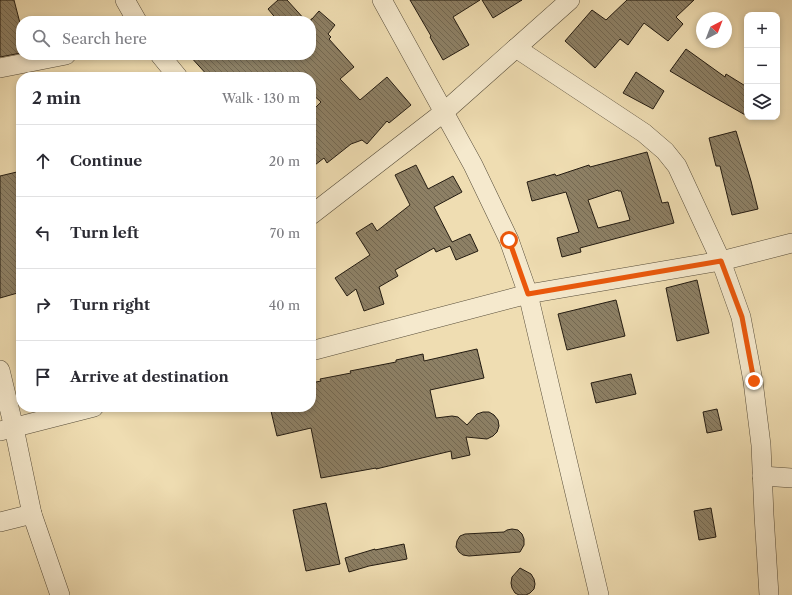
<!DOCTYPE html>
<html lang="en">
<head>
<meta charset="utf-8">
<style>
  :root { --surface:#fff; --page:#f7f7f7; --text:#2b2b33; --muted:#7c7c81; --line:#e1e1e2 }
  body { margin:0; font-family:"Libre Caslon Text",serif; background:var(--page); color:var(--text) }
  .controls { position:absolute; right:12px; top:12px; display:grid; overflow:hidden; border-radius:8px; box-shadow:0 2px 6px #0003 }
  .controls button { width:36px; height:36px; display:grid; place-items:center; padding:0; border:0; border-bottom:1px solid var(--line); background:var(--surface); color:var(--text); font:20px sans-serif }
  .compass { position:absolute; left:696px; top:12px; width:36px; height:36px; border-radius:50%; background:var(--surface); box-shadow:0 2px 6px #0003; rotate:42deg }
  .stop { position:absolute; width:12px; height:12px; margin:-9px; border:3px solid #ea580c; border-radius:50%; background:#fff }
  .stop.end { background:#ea580c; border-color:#fff; box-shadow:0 1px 4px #0008 }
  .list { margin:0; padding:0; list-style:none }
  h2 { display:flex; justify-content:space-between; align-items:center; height:52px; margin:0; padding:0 16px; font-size:17px }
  h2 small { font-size:13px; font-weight:400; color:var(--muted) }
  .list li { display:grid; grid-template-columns:26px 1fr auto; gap:12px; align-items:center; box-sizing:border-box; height:72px; padding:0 16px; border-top:1px solid var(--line) }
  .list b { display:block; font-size:15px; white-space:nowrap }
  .list em { font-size:13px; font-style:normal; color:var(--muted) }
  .icon { flex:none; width:22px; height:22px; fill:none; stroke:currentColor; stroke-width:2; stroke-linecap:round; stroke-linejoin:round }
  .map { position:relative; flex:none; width:792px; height:595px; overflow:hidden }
  .search { position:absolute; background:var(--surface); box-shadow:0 2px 6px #0003; left:16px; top:16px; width:300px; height:44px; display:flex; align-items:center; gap:10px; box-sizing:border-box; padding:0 14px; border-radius:16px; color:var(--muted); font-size:15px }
  .panel { position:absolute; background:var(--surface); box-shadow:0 2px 6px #0003; left:16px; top:72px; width:300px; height:340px; border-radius:16px }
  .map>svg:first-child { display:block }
  .building { fill:url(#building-back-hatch); stroke:#231b11; fill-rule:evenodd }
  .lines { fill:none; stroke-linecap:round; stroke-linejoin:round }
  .street-casing { stroke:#564c39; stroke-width:20 }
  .street { stroke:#f5e9cd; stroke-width:19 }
  .route { stroke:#ea580c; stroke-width:5 }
</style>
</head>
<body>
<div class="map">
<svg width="792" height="595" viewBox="0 0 792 595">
  <defs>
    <pattern id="building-back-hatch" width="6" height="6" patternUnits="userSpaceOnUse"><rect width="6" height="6" fill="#8d8065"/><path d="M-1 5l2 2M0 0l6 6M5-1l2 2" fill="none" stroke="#736852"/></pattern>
  </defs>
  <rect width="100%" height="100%" fill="#efddb2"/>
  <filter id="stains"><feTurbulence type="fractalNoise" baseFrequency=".005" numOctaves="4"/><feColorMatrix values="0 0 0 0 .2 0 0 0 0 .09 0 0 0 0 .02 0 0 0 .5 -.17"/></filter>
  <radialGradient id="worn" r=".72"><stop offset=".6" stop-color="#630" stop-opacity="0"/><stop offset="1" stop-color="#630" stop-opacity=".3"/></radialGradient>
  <!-- building -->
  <g class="building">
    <path d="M0 0H14L21 27V53L0 57Z"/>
    <path d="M278 0H287L306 21H278L268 9Z"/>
    <path d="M410 0H480L453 17 469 45 443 60 430 37 431 36Z"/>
    <path d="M482 0H522L493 18Z"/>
    <path d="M627 0H694L676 17 683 24 668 41 644 23 628 45 620 39 595 68 565 41 592 10 606 20Z"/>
    <path d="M319 11 335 25 328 34 331 37 329 39 354 67 340 79 360 100 387 77 411 105 389 123 387 121 367 144 362 140 351 144 327 163 324 158 311 168V112L321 102 311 93V77H209L189 55H311V19H312Z"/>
    <path d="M686 49 725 77 726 74 747 87V116L712 96 670 71Z"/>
    <path d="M636 72 664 91 653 109 623 93Z"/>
    <path d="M736 131 751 181 758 209 732 215 720 166H716L709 138Z"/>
    <path d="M647 152 662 203 668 202 674 223 580 248 581 252 562 257 557 238 579 232 566 192 532 201 527 182 555 174 556 176 589 165 590 167ZM618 190V191H621L630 220 598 228 588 200Z"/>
    <path d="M416 165 428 189 453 176 462 192 434 207 452 242 470 234 478 251 456 260 450 246 436 252 434 248 395 270 398 276 379 287 384 304 364 311 356 289 347 296 335 278 370 255 356 233 372 223 377 231 410 205 395 175Z"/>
    <path d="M21 171V292L0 298V176Z"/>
    <path d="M697 280 709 333 677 341 666 288Z"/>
    <path d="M616 300 625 336 567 350 558 314Z"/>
    <path d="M477 349 484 378 430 390 436 418 452 416 458 417 467 425 477 414 483 412H489L494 415 498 420 499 426 497 432 493 436 487 439 466 437 470 455 452 459 451 451 376 469V468L321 478 311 428 277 436 270 407H311V383L321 381 320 379 351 373 350 371 396 362V360L423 354 424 361Z"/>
    <path d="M631 374 636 394 596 403 591 383Z"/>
    <path d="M717 409 722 430 707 433 703 412Z"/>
    <path d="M326 503 340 564 306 571 293 510Z"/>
    <path d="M711 508 716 537 699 540 694 511Z"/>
    <path d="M512 529 518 530 522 534 524 539V545L520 552 469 556 463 555 459 552 456 547 457 541 460 536 465 534 504 532 507 530Z"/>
    <path d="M404 544 407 559 369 566 349 572 345 558 375 549V550Z"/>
    <path d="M520 568 531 574 534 579 535 584 534 589 530 593 526 595H519L515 593 512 588 511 583 512 577Z"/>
  </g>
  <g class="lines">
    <defs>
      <g id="street">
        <path d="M125 0 137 21"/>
        <path d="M382 0 473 165 509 240 528 294 599 595"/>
        <path d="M516 48 644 133 665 151 677 166 721 261 741 317 753 381 761 445 764 515 769 595"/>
        <path d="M160 55 178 77"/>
        <path d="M0 68 66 55"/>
        <path d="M311 215 444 112 570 0"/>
        <path d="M311 351 528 294 721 261 792 243"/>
        <path d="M0 370 14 428 32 514 0 522"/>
        <path d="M0 431 94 407"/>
        <path d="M762 476 792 478"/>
        <path d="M32 514 60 595"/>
      </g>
    </defs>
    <!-- street casing -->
    <use href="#street" class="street-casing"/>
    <!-- street -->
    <use href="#street" class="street"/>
  </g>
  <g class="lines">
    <!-- route -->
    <path class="route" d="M509 240 528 294 721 261 742 317 754 381"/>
  </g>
  <rect width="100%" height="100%" filter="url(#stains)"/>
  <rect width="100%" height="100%" fill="url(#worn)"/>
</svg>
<div class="controls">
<button>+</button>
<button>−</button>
<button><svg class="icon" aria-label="layers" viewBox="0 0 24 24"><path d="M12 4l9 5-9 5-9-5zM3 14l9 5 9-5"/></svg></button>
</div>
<svg class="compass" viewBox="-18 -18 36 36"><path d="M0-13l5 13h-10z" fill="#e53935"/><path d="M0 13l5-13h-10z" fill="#7c7c81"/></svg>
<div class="stop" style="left:509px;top:240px"></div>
<div class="stop end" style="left:754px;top:381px"></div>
<div class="search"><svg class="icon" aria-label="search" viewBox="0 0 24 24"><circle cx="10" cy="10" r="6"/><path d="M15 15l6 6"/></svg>Search here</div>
<section class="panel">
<h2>2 min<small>Walk · 130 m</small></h2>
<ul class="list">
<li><svg class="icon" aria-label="ahead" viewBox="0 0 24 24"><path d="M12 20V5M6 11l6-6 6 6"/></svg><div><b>Continue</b></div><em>20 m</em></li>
<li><svg class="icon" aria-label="left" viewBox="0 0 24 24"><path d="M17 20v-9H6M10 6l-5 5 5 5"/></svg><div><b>Turn left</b></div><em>70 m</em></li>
<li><svg class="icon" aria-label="right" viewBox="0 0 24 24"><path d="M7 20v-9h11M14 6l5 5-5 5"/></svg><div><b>Turn right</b></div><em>40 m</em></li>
<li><svg class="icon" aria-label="arrive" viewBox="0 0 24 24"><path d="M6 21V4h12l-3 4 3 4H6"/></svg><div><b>Arrive at destination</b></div></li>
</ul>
</section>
</div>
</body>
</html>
